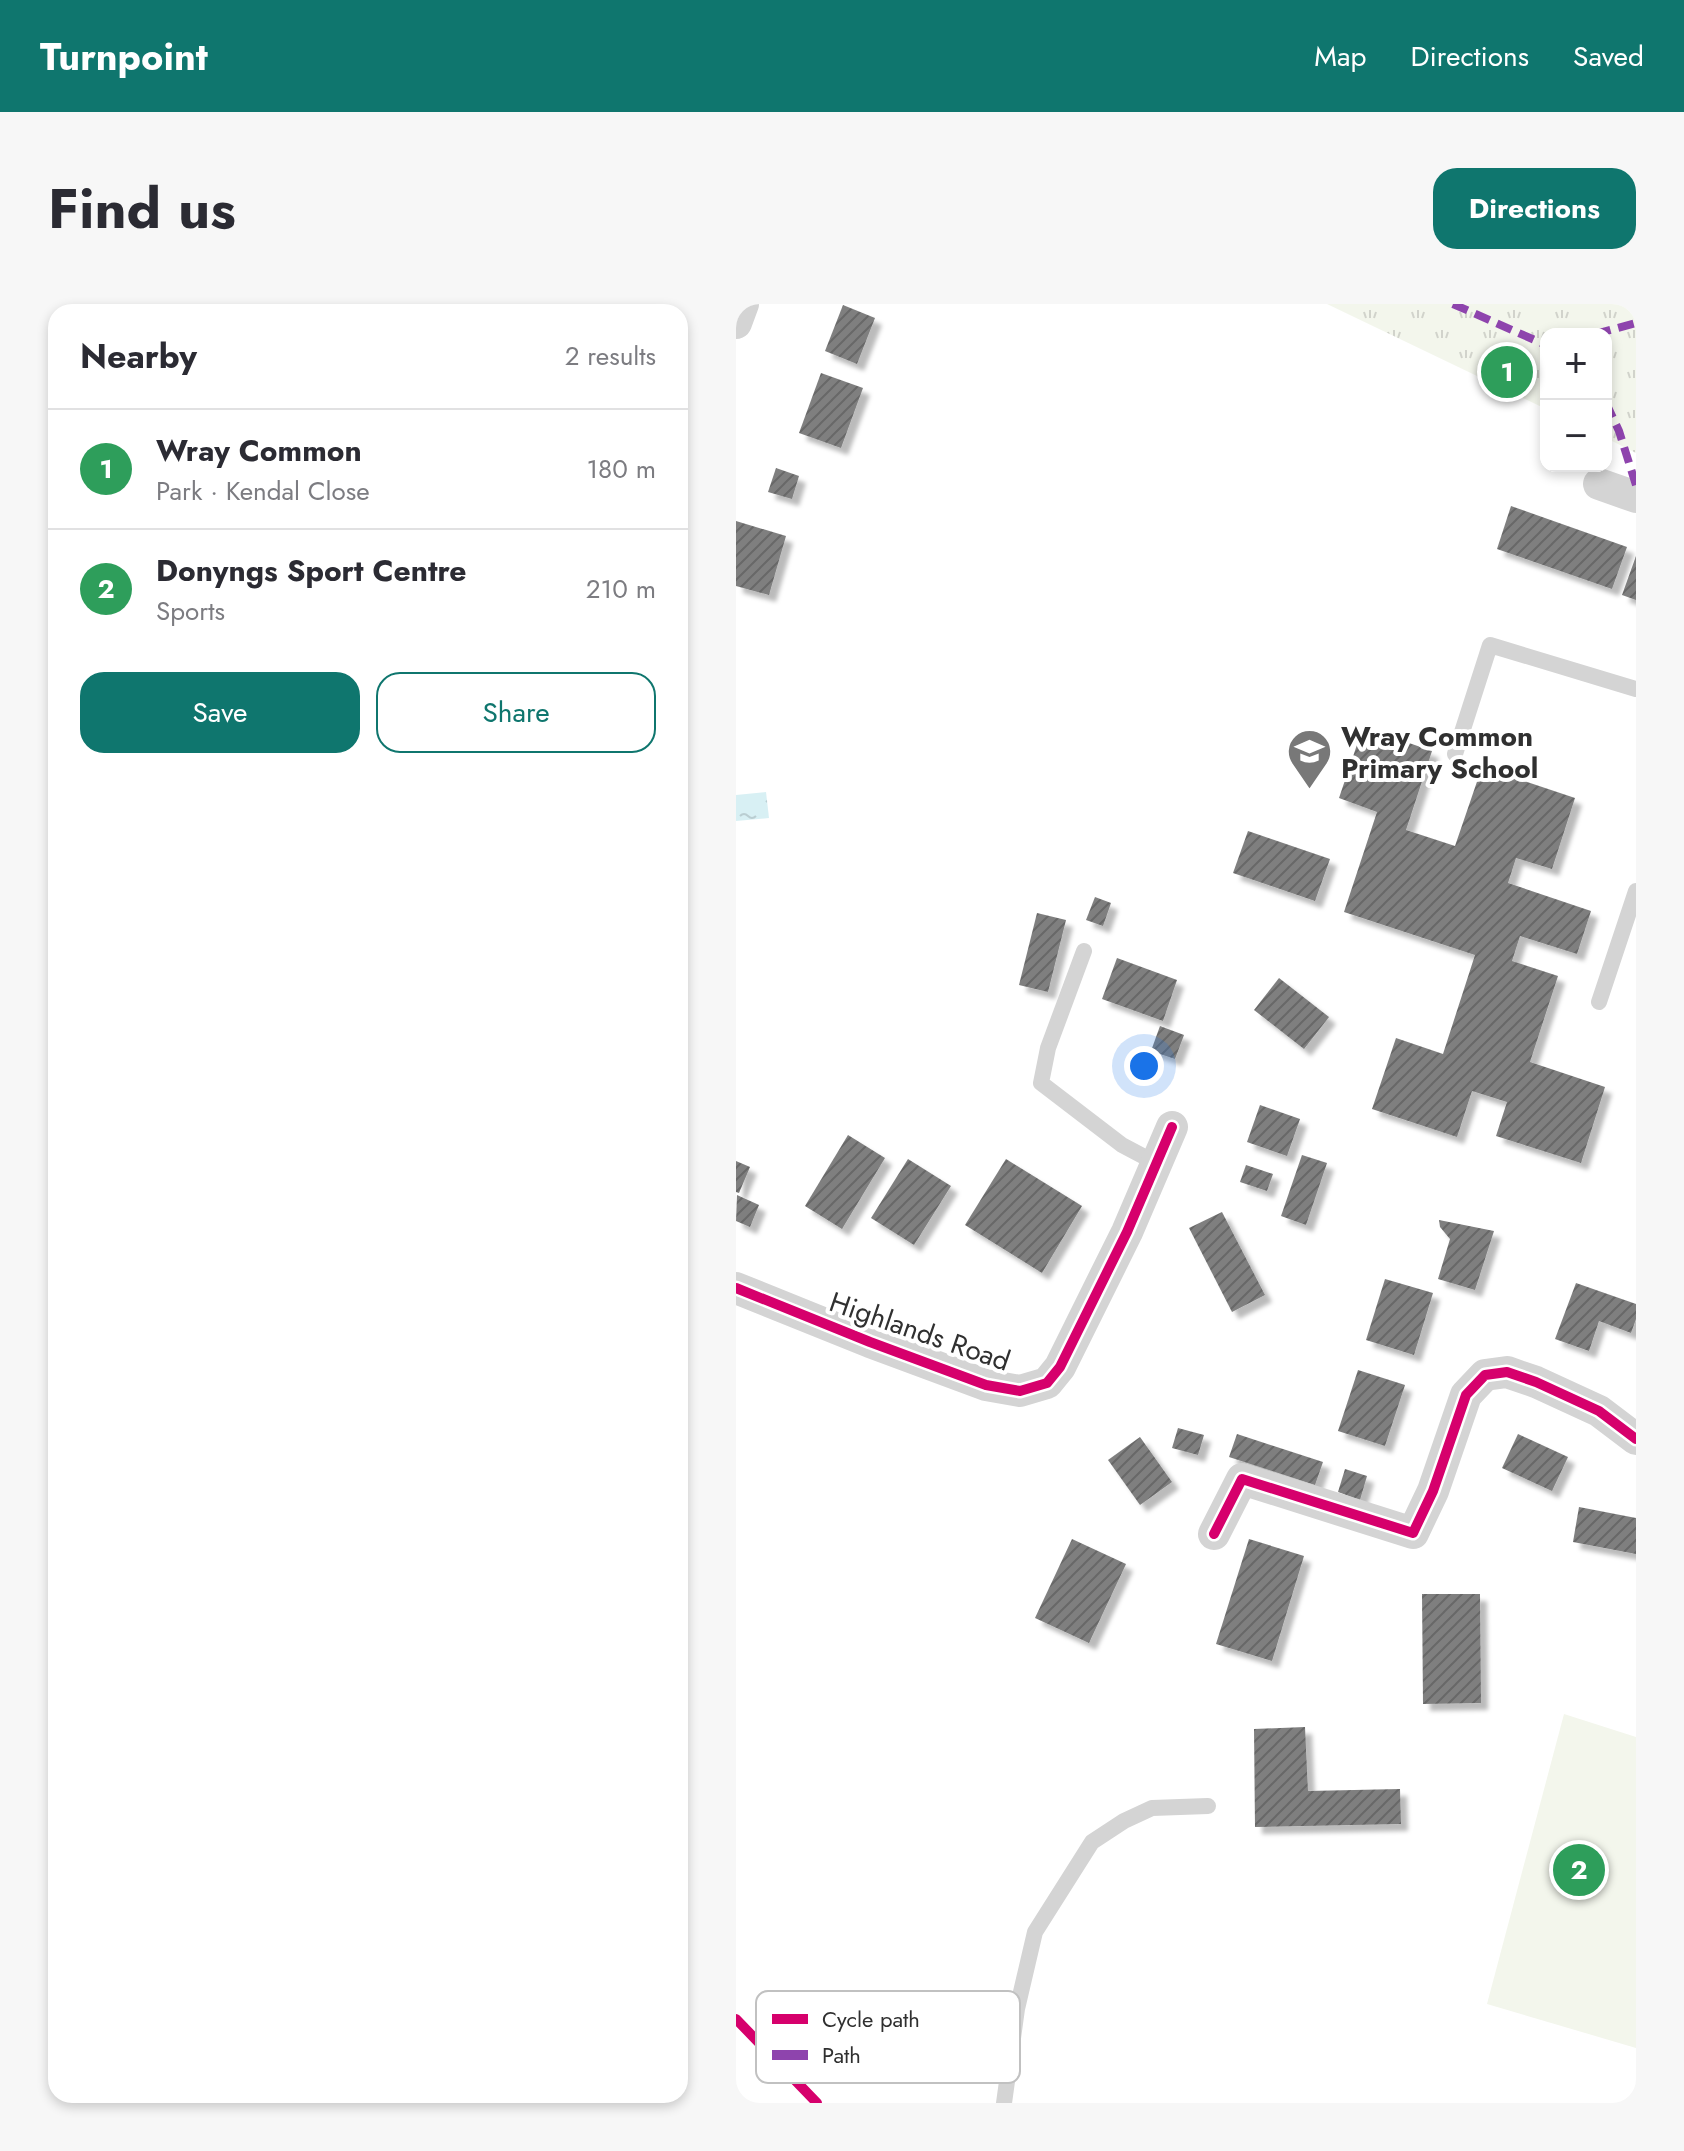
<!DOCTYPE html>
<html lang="en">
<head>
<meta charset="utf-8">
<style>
  :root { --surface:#fff; --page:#f7f7f7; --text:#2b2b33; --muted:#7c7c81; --line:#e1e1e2; --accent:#0f766e }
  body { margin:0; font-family:Jost,sans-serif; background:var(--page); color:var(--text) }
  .controls { position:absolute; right:24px; top:24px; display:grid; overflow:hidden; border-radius:16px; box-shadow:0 4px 12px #0003 }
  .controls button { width:72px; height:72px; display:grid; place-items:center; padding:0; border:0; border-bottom:2px solid var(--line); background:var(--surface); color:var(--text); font:40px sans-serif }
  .you { position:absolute; left:408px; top:762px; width:28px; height:28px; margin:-20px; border:6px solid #fff; border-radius:50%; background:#1a73e8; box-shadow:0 0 0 12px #1a73e833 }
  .badge { display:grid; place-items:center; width:52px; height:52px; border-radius:50%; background:var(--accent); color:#fff; font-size:26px; font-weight:700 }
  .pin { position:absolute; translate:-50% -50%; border:4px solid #fff; box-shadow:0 2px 8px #0006 }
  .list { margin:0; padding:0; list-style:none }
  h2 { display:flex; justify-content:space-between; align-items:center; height:104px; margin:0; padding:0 32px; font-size:34px }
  h2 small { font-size:26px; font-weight:400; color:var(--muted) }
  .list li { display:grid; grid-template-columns:52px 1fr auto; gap:24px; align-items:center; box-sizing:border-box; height:120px; padding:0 32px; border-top:2px solid var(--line) }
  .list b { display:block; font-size:30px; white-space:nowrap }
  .list p { margin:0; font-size:26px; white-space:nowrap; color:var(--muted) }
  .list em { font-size:26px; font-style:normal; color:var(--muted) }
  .actions { display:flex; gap:16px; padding:24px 32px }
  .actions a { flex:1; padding:18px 0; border:2px solid var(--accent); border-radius:24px; text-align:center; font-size:28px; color:var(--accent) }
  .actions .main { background:var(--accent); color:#fff }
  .map { position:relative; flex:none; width:900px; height:1799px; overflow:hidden; border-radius:24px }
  header { display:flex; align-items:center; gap:48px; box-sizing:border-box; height:112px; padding:0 40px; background:var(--accent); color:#fff }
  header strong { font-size:38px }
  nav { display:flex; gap:44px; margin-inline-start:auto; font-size:28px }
  .intro { display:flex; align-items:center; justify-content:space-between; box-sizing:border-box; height:192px; padding:0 48px }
  h1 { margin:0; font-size:56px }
  .button { padding:20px 36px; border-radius:24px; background:var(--accent); color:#fff; font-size:28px; font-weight:700 }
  main { display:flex; gap:48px; padding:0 48px }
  aside { flex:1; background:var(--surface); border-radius:24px; box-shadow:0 4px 12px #0003 }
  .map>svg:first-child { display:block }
  .grass { fill:#f3f6ec }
  .park { fill:url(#park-tufts) }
  .water { fill:url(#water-ripples) }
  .building { fill:url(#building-hatch); filter:url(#shadow) }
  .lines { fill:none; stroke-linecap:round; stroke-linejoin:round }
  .service { stroke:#d4d4d4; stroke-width:16 }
  .minor { stroke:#d4d4d4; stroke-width:32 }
  .quiet { stroke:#8e44ad; stroke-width:8; stroke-dasharray:16 8; stroke-linecap:butt }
  .cycleway-casing { stroke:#fff; stroke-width:15 }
  .cycleway { stroke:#d6006c; stroke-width:10 }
  .labels { text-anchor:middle; stroke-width:8; stroke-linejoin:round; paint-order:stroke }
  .poi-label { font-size:28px; font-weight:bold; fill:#303030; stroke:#fff; text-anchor:start }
  .street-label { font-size:28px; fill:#303030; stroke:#fff }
  .key { fill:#fff; stroke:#c1c1c1; stroke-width:2 }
  .key-label { font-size:22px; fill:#303030 }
</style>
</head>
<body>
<header>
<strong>Turnpoint</strong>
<nav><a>Map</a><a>Directions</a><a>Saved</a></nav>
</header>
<div class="intro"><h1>Find us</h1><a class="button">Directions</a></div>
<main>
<aside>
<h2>Nearby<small>2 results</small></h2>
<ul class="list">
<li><span class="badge" style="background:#2e9e5b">1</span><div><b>Wray Common</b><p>Park · Kendal Close</p></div><em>180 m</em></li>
<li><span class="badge" style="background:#2e9e5b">2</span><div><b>Donyngs Sport Centre</b><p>Sports</p></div><em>210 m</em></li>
</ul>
<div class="actions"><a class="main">Save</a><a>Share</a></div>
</aside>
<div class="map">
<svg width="900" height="1799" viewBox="0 0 900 1799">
  <defs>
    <pattern id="park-tufts" width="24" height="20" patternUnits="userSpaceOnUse" patternTransform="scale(2)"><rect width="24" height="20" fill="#f3f6ec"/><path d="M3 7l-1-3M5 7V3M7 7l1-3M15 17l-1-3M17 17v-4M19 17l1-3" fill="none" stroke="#d1d3cb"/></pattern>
    <pattern id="water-ripples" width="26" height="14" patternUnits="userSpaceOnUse" patternTransform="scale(2)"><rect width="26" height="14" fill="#d8f0f4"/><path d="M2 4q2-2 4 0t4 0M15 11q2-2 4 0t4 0" fill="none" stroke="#baced2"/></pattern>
    <pattern id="building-hatch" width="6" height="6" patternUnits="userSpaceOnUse" patternTransform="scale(2)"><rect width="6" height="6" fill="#7f7f7f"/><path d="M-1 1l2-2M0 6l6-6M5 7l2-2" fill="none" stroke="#686868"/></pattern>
    <filter id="shadow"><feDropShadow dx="7" dy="7" stdDeviation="2" flood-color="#0004"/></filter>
  </defs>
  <rect width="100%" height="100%" fill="#fff"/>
  <!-- grass -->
  <path class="grass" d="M828 1410 900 1433V1744L751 1700Z"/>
  <!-- park -->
  <path class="park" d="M591 0H900V149L870 134V30H810V105Z"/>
  <!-- water -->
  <path class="water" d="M30 488 33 514 0 517V491Z"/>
  <!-- building -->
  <g class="building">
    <path d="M107 1 139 14 121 60 89 47Z"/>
    <path d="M85 69 127 84 105 144 63 129Z"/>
    <path d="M40 164 63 172 56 195 32 188Z"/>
    <path d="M775 202 891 243 876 285 761 245Z"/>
    <path d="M0 217 50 232 33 291 0 282Z"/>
    <path d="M900 252V296L886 291Z"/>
    <path d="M627 423 696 447 670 526 719 542 746 463 839 494 816 565 780 554 772 579 855 607 841 650 784 632 776 657 822 672 794 758 869 783 845 859 760 832 771 798 736 787 721 833 636 805 660 734 707 750 739 651 608 608 641 508 603 494Z"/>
    <path d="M512 527 594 555 579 597 497 569Z"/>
    <path d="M359 593 375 599 367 622 350 616Z"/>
    <path d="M301 609 330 616 312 688 283 681Z"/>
    <path d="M381 654 441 676 427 717 366 695Z"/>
    <path d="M543 674 593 713 568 745 518 706Z"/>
    <path d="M424 722 448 731 439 755 415 747Z"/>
    <path d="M524 801 564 815 551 852 511 838Z"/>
    <path d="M112 831 149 854 106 925 69 902Z"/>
    <path d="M566 851 591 859 570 921 545 912Z"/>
    <path d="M172 855 215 882 178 941 135 914Z"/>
    <path d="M270 855 346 902 306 969 229 921Z"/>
    <path d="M0 857 14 863 3 889 0 888Z"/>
    <path d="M510 861 537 870 531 887 504 878Z"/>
    <path d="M1 891 23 901 14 923 0 917Z"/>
    <path d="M486 908 529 991 496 1008 453 924Z"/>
    <path d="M703 916 758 927 739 986 702 975 714 935 704 923Z"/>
    <path d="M649 975 697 989 678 1051 630 1036Z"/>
    <path d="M840 979 900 1000V1015L895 1029 863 1017 853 1047 819 1035Z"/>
    <path d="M622 1066 669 1081 649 1142 602 1127Z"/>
    <path d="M442 1124 468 1131 462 1151 436 1144Z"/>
    <path d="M501 1130 587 1158 579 1181 493 1153Z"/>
    <path d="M782 1130 832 1153 816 1187 766 1164Z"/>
    <path d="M404 1133 436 1178 404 1201 372 1156Z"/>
    <path d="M609 1165 631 1172 624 1196 602 1188Z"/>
    <path d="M843 1203 900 1214V1250L837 1238Z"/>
    <path d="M336 1235 390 1260 353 1339 299 1314Z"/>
    <path d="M513 1235 568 1252 536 1357 480 1340Z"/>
    <path d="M686 1290H744L745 1399 687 1400Z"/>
    <path d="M569 1423 572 1487 664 1485 665 1520 519 1523 518 1425Z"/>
  </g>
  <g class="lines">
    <!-- service -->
    <g class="service">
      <path d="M719 450 754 341 900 385"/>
      <path d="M348 647 312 744 305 779 386 841 420 859"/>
      <path d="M863 698 900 587"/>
      <path d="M268 1799 281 1705 299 1628 356 1538 388 1517 416 1504 472 1502"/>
    </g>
    <!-- minor -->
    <g class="minor">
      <path d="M0 19 7 0"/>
      <path d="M863 180 900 193"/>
      <path d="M0 984 134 1038 250 1081 284 1087 311 1079 324 1063 391 928 436 823"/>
      <path d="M478 1230 506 1175 677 1229 697 1187 730 1091 749 1071 771 1068 800 1078 863 1107 900 1135"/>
    </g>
    <!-- quiet -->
    <g class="quiet">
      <path d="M717 0 810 41"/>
      <path d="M859 30 900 19"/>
      <path d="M870 99 883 127 900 181"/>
    </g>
    <defs>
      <g id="cycleway">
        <path d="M0 984 134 1038 250 1081 284 1087 311 1079 324 1063 391 928 436 823"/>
        <path d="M478 1230 506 1175 677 1229 697 1187 730 1091 749 1071 771 1068 800 1078 863 1107 900 1135"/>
        <path d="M0 1715 81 1799"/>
      </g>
    </defs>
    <!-- cycleway casing -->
    <use href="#cycleway" class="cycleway-casing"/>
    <!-- cycleway -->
    <use href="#cycleway" class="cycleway"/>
  </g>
  <!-- icons -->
  <defs>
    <symbol id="school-pin" viewBox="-11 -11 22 30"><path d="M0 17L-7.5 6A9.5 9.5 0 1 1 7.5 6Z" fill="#787878" stroke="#fff"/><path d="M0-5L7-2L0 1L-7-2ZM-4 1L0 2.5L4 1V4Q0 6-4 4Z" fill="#fff"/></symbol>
  </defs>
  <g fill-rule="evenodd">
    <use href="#school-pin" x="548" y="422" width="51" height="69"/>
  </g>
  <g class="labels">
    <!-- poi labels -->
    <g class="poi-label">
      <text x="605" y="442">Wray Common<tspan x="605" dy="32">Primary School</tspan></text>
    </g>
    <!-- street labels -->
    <g class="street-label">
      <text transform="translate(184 1027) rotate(19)" y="10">Highlands Road</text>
    </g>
  </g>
  <!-- legend -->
  <rect x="20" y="1687" width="264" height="92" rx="12" class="key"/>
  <rect x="36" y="1710" width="36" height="10" fill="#d6006c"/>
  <rect x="36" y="1746" width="36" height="10" fill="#8e44ad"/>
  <g class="key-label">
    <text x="86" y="1723">Cycle path</text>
    <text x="86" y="1759">Path</text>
  </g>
</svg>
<div class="controls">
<button>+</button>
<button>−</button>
</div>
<div class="you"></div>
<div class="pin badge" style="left:771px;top:68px;background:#2e9e5b">1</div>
<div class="pin badge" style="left:843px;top:1566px;background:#2e9e5b">2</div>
</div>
</main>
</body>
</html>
